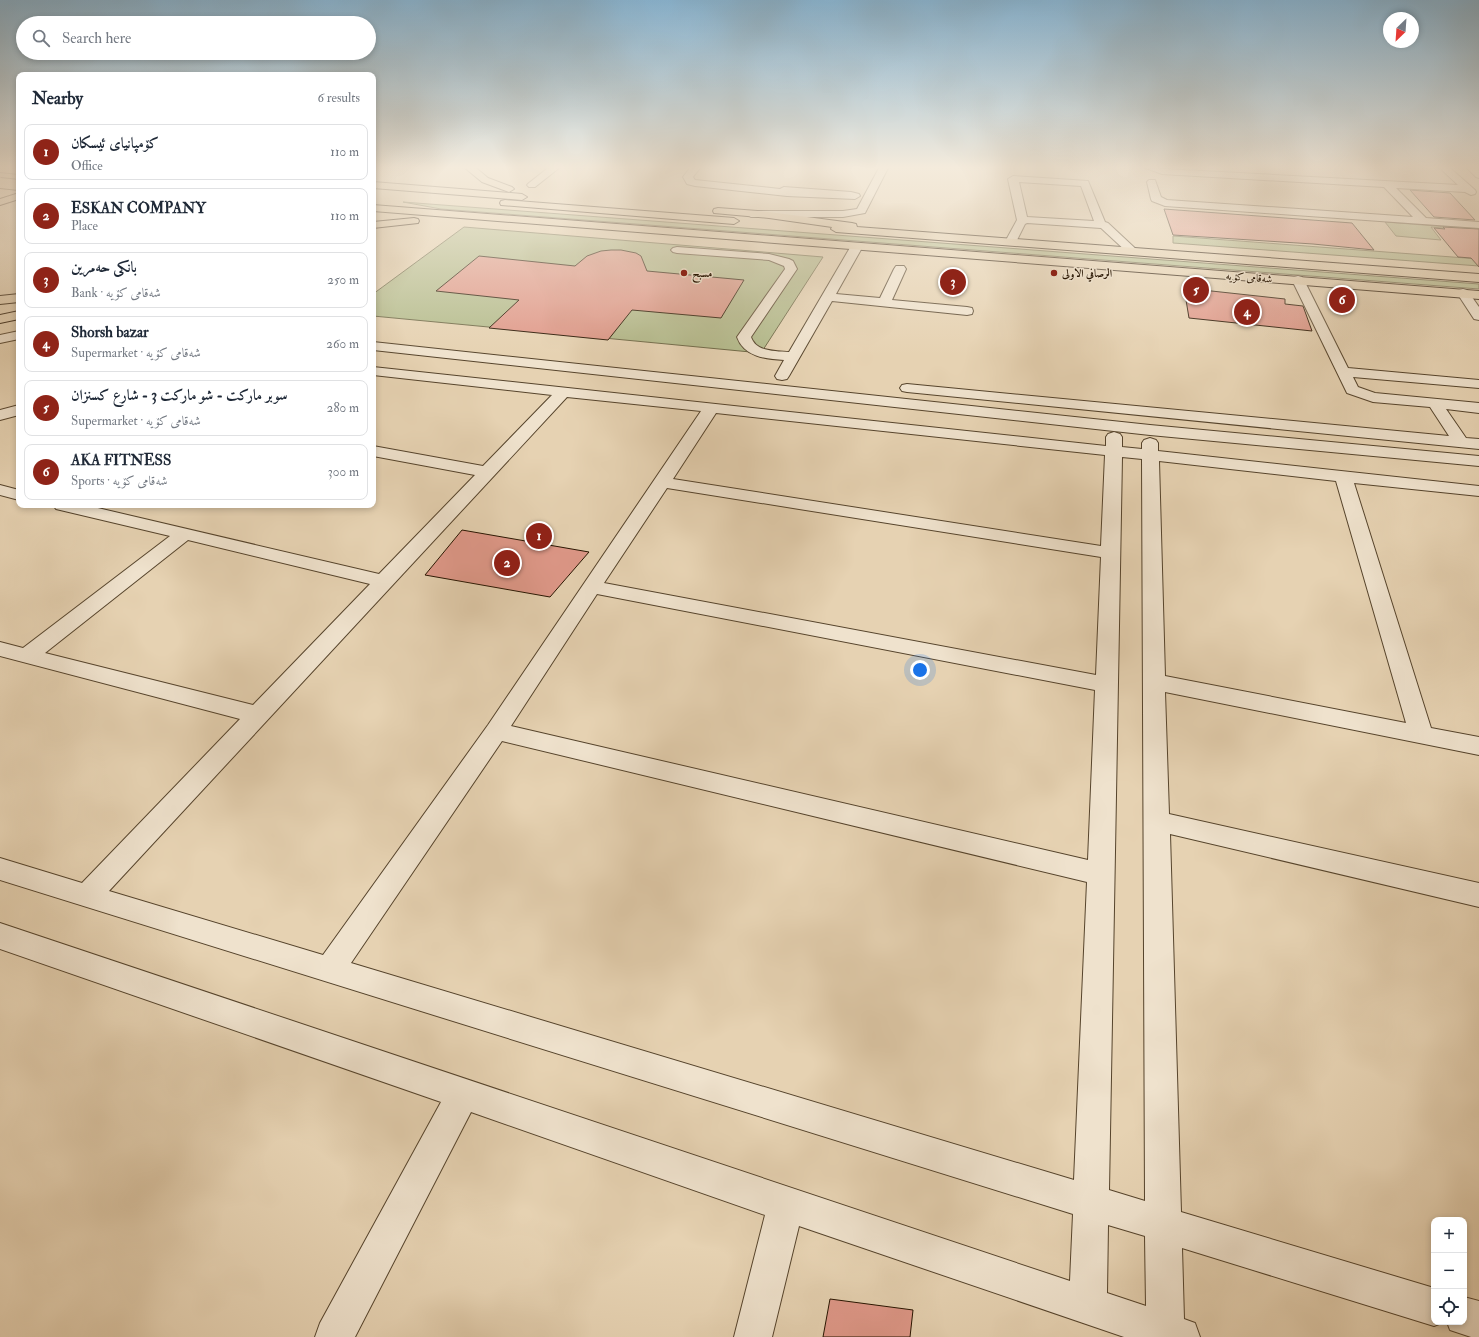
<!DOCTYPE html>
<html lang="en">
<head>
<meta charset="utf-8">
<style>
  :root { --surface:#fff; --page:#f2f2f3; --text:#1f2937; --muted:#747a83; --line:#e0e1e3; --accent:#8f2418 }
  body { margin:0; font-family:"IM FELL Double Pica",Amiri,serif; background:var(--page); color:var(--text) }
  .controls { position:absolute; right:12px; bottom:12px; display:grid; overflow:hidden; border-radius:8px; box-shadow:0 2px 6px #0003 }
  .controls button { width:36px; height:36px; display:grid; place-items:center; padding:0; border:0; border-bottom:1px solid var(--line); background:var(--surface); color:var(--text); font:20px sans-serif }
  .compass { position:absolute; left:1383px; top:12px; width:36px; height:36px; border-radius:50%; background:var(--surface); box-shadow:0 2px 6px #0003; rotate:205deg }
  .you { position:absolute; left:920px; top:670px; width:14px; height:14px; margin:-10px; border:3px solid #fff; border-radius:50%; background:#1a73e8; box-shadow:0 0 0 6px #1a73e833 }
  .badge { display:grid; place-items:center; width:26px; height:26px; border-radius:50%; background:var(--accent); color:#fff; font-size:13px; font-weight:700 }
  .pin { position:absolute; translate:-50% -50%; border:2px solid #fff; box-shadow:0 1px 4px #0006 }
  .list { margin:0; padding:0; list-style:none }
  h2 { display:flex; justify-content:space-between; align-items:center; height:52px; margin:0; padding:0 16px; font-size:17px }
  h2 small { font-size:13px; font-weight:400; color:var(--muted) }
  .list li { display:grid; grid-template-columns:26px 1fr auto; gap:12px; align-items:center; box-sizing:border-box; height:56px; margin:0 8px 8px; padding:0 8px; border:1px solid var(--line); border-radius:8px }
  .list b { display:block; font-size:15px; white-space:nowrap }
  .list p { margin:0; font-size:13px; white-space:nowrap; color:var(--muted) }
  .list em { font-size:13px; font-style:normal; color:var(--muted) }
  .icon { flex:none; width:22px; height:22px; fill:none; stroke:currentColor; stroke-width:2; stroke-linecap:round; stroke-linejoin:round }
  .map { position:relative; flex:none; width:1479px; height:1337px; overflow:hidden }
  .search { position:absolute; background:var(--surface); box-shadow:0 2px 6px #0003; left:16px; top:16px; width:360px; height:44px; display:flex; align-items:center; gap:10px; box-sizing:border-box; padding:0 14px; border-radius:22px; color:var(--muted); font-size:15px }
  .panel { position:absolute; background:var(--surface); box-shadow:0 2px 6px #0003; left:16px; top:72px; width:360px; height:436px; border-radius:8px }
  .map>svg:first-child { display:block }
  .green { fill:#b4bc8d; stroke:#6d6846 }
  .building { fill:#e0998a; stroke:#261400 }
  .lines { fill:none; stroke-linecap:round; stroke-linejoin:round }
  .minor-casing { stroke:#56442c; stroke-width:2 }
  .highway-casing { stroke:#261400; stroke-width:2 }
  .minor { fill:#efe2cd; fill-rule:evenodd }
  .highway { fill:#e6d2b2; fill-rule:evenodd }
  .highway-bridge-casing { stroke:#261400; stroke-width:12; stroke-linecap:butt }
  .highway-bridge { stroke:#e6d2b2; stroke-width:10 }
  .poi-dot { fill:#8f2418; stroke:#efe2cd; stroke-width:1.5 }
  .labels { text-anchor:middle; stroke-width:3; stroke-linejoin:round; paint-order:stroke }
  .far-poi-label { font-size:11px; font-weight:bold; fill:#261400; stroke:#efe2cd; text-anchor:start }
  .far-street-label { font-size:11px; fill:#261400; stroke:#efe2cd }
</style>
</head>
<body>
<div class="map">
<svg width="1479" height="1337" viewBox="0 0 1479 1337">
  <rect width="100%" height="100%" fill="#e6d2b2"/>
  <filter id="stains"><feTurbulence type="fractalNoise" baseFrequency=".005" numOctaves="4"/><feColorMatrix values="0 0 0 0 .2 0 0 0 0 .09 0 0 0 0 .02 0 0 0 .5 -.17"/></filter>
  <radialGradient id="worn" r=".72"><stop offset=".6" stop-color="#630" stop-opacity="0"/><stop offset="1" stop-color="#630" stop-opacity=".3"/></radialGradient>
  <!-- green -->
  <g class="green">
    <path d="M403 202 1479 284V289L441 209Z"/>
    <path d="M1385 222 1476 229 1478 231 1431 227 1441 240 1396 236Z"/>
    <path d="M464 227 823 257 761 353 373 316V294Z"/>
    <path d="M1173 236 1479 259V266L1173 243Z"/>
  </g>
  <!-- building -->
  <g class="building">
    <path d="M1410 190 1450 193 1475 220 1434 217Z"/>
    <path d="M1164 209 1352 223 1374 250 1313 244 1173 235Z"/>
    <path d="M1443 227 1479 229V267L1471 258 1458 257 1434 228 1445 229Z"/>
    <path d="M611 250H621L636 253 641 256 647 271 744 280 721 318 632 310 608 340 489 328 519 300 436 291 479 256 575 266 587 256 601 251Z"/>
    <path d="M1184 288 1285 299V304L1303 306 1312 331 1189 318Z"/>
    <path d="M462 530 589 552 550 597 425 575Z"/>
    <path d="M830 1299 913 1310 910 1337H823Z"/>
  </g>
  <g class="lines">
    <defs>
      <g id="minor">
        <path d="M548 168H559L535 187H529L527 185 529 183Z"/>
        <path d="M690 168H700L693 177 695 180 780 189 784 187 851 192 859 194 860 196 855 199 787 196 695 186 687 184 683 177Z"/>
        <path d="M879 168H888L865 213 843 217H751L746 214 751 211H843L857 209Z"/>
        <path d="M1146 168 1458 185 1440 168H1450L1475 190 1476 192 1475 194 1471 195 1465 192 1396 188 1426 218 1479 222V228L1165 206 1152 201 1151 199 1147 182 1149 180H1155L1161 197 1167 200 1413 217 1384 187 1162 174Z"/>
        <path d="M1467 168H1477L1479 170V178L1476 177Z"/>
        <path d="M1013 176 1088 181 1105 222 1108 223 1138 251 1136 253H1128L1101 228 1027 223 1025 224 1015 244H1007L1005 242 1017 220 1008 179ZM1019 182 1081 186 1094 221 1027 217Z"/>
        <path d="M857 243 861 244 863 246 836 294 880 298 894 269 896 266H904L906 269 892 300 967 307 972 308 973 311 972 314 967 315 832 301 789 376 787 379 782 380 777 379 775 376 784 360C766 359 744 357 737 337L785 269 784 266 769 260 677 253 673 252 671 250 673 248 677 247 769 254 789 259 793 261 797 269 751 337C756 352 775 351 789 352L851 246 853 244Z"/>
        <path d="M1298 276 1302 277 1304 280 1348 368 1479 380V388L1353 377 1358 387 1375 393 1479 403V413L1446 409 1466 438 1479 439V449L907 392 902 391 900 388 902 385 907 384 1449 436 1430 407 1373 402 1347 393 1292 280 1294 277Z"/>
        <path d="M1463 289 1467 290 1479 307V320L1474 319 1457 293 1459 290Z"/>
        <path d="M19 331V339L0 343V335Z"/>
        <path d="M373 342 1150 425 1479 456V466L1150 435 373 350Z"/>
        <path d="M373 367 1106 446V437L1108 434 1114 432 1120 434 1122 437V447L1142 449V443L1144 440 1150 438 1156 440 1158 443V451L1479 486V496L1354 483 1431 728 1479 737V755L1165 692 1169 814 1479 883V907L1170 834 1181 1212 1434 1288V1322H1444L1434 1326 1182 1248 1184 1319 1195 1323 1200 1337H1124L799 1226 772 1337H734L765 1215 471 1112 355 1337H315L320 1323 441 1102 0 949V923L1070 1281 1073 1214 0 880V858L82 883 240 719 0 656V642L23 648 170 536 56 509 53 505H85L379 574 475 475 373 456V446L483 466 552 395 373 375ZM567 397 701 411 488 725 323 955 109 891ZM716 413 1105 455 1101 546 673 479ZM1122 457 1142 459 1145 1201 1109 1190ZM1159 461 1336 481 1406 723 1165 676ZM667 488 1101 557 1096 675 604 583ZM188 540 370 584 253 705 45 653ZM597 594 1095 690 1088 860 511 726ZM502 741 1087 882 1074 1180 351 963ZM1108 1225 1145 1236 1146 1306 1107 1293Z"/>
        <path d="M19 405V415L0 420V410Z"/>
        <path d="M0 485 19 490V500L0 495Z"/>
        <path d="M1464 1297 1479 1301V1337H1471L1450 1330 1447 1322H1464Z"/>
      </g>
      <g id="highway">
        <path d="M465 168H476L488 178 512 187 514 189 509 192 482 182Z"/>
        <path d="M0 173 19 175V181L0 179Z"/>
        <path d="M373 182 522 194 527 197 522 200 373 188Z"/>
        <path d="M19 193V199L0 205V199Z"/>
        <path d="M505 200 734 218 739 221 734 224 501 205 500 203 501 201Z"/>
        <path d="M373 205 1479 291V299L373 211Z"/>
        <path d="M718 208 769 212 852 223 856 224 857 227 1479 274V282L836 232 831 229 832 227 769 218 714 213 713 211 714 209Z"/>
        <path d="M414 218 418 219 419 221 418 223 373 228V222Z"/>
        <path d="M19 294V302L0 304V296Z"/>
        <path d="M19 311V319L0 323V315Z"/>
      </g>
    </defs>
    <!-- minor casing -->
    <use href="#minor" class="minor-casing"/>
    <!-- highway casing -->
    <use href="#highway" class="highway-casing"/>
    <!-- minor -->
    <use href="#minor" class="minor"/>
    <!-- highway -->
    <use href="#highway" class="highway"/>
    <defs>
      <path id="highway-bridge" d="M0 183 19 185"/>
    </defs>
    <!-- highway-bridge casing -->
    <use href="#highway-bridge" class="highway-bridge-casing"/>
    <!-- highway-bridge -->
    <use href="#highway-bridge" class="highway-bridge"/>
  </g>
  <!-- sky -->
  <linearGradient id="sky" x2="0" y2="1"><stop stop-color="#88b5d3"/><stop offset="0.47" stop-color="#f4ebdc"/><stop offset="1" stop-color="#f4ebdc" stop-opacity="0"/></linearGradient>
  <rect width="1479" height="356" fill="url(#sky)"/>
  <!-- markers -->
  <g class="poi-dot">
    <circle cx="684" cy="273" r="4"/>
    <circle cx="1054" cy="273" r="4"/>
  </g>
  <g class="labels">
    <!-- far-poi labels -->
    <g class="far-poi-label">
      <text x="692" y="277">مسبح</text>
      <text x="1062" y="277">الرصافي الاولى</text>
    </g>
    <!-- far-street labels -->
    <g class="far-street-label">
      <text transform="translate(1249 277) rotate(4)" y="4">شەقامی کۆیە</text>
    </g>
  </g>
  <rect width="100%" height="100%" filter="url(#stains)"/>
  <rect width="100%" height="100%" fill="url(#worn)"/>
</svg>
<div class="controls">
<button>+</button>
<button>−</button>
<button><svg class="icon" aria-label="locate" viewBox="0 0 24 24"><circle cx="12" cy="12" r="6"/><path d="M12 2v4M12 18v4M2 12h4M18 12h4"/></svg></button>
</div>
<svg class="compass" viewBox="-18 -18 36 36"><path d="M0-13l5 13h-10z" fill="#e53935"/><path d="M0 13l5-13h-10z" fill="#747a83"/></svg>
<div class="you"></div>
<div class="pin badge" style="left:539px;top:536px">1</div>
<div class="pin badge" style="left:507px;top:563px">2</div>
<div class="pin badge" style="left:953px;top:282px">3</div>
<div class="pin badge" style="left:1247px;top:312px">4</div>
<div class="pin badge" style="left:1196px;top:290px">5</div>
<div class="pin badge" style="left:1342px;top:300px">6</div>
<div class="search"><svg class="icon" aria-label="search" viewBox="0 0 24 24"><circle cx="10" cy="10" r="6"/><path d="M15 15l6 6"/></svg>Search here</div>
<section class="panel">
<h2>Nearby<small>6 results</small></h2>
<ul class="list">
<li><span class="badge">1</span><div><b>کۆمپانیای ئیسکان</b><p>Office</p></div><em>110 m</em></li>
<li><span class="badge">2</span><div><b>ESKAN COMPANY</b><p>Place</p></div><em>110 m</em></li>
<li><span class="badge">3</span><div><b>بانكی حه‌مرین</b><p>Bank · شەقامی کۆیە</p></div><em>250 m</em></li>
<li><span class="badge">4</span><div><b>Shorsh bazar</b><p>Supermarket · شەقامی کۆیە</p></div><em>260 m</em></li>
<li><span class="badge">5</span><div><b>سوبر ماركت - شو ماركت 3 - شارع كسنزان</b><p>Supermarket · شەقامی کۆیە</p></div><em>280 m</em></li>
<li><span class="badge">6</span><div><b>AKA FITNESS</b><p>Sports · شەقامی کۆیە</p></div><em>300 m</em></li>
</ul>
</section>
</div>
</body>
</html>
